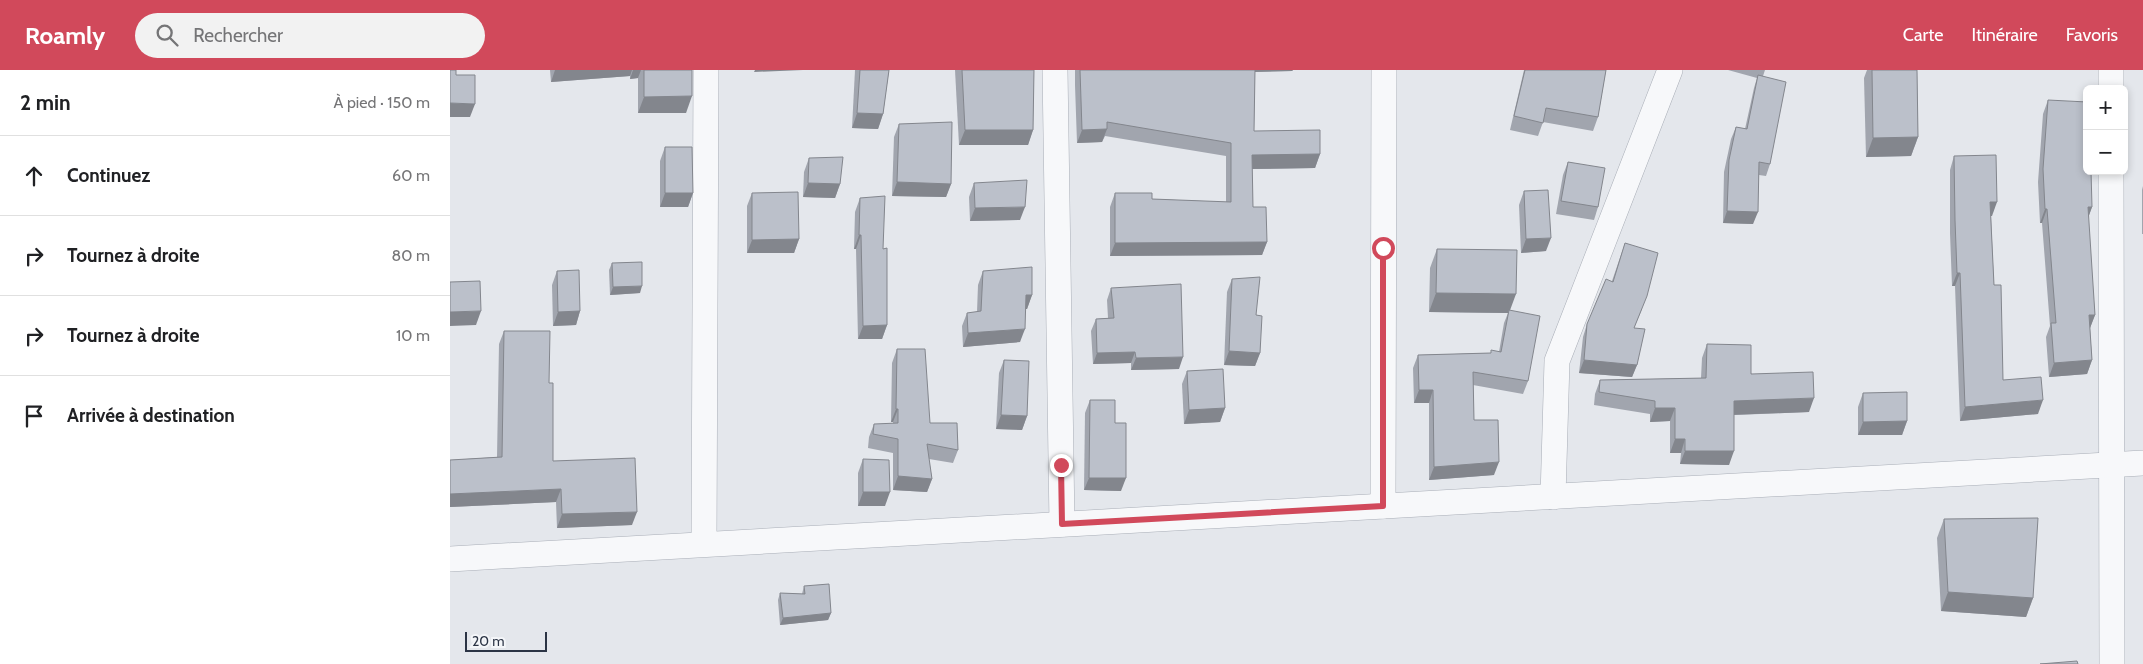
<!DOCTYPE html>
<html lang="fr">
<head>
<meta charset="utf-8">
<style>
  :root { --surface:#fff; --page:#f2f2f2; --text:#202124; --muted:#757577; --line:#e0e0e0; --accent:#d1495b }
  body { margin:0; font-family:Cabin,sans-serif; background:var(--page); color:var(--text) }
  .controls { position:absolute; right:15px; top:15px; display:grid; overflow:hidden; border-radius:8px; box-shadow:0 2px 8px #0003 }
  .controls button { width:45px; height:45px; display:grid; place-items:center; padding:0; border:0; border-bottom:1px solid var(--line); background:var(--surface); color:var(--text); font:25px sans-serif }
  .scale { position:absolute; left:15px; bottom:12px; width:82px; box-sizing:border-box; padding-left:5px; border:2px solid #2b3445; border-top:0; font-size:14px; line-height:18px; white-space:nowrap; color:#2b3445; -webkit-text-stroke:4px #f4f6f9; paint-order:stroke }
  .stop { position:absolute; width:15px; height:15px; margin:-11px; border:4px solid #d1495b; border-radius:50%; background:#fff }
  .stop.end { background:#d1495b; border-color:#fff; box-shadow:0 1px 5px #0008 }
  .list { margin:0; padding:0; list-style:none }
  h2 { display:flex; justify-content:space-between; align-items:center; height:65px; margin:0; padding:0 20px; font-size:21px }
  h2 small { font-size:16px; font-weight:400; color:var(--muted) }
  .list li { display:grid; grid-template-columns:32px 1fr auto; gap:15px; align-items:center; box-sizing:border-box; height:80px; padding:0 20px; border-top:1px solid var(--line) }
  .list b { display:block; font-size:19px; white-space:nowrap }
  .list em { font-size:16px; font-style:normal; color:var(--muted) }
  .icon { flex:none; width:28px; height:28px; fill:none; stroke:currentColor; stroke-width:2; stroke-linecap:round; stroke-linejoin:round }
  .map { position:relative; flex:none; width:1693px; height:594px; overflow:hidden }
  header { display:flex; align-items:center; gap:30px; box-sizing:border-box; height:70px; padding:0 25px; background:var(--accent); color:#fff }
  header strong { font-size:24px }
  nav { display:flex; gap:28px; margin-inline-start:auto; font-size:18px }
  .search { width:350px; height:45px; background:var(--page); display:flex; align-items:center; gap:12px; box-sizing:border-box; padding:0 18px; border-radius:28px; color:var(--muted); font-size:19px }
  main { display:flex }
  aside { flex:1; background:var(--surface) }
  .map>svg:first-child { display:block }
  .lines { fill:none; stroke-linecap:round; stroke-linejoin:round }
  .street-casing { stroke:#a9aeb7; stroke-width:26 }
  .street { stroke:#f7f8fa; stroke-width:25 }
  .wall { fill:#a1a5ae }
  .shaded-wall { fill:#83868d }
  .building { fill:#bbc0ca; stroke:#83868d }
  .route { stroke:#d1495b; stroke-width:6 }
</style>
</head>
<body>
<header>
<strong>Roamly</strong>
<div class="search"><svg class="icon" aria-label="search" viewBox="0 0 24 24"><circle cx="10" cy="10" r="6"/><path d="M15 15l6 6"/></svg>Rechercher</div>
<nav><a>Carte</a><a>Itinéraire</a><a>Favoris</a></nav>
</header>
<main>
<aside>
<h2>2 min<small>À pied · 150 m</small></h2>
<ul class="list">
<li><svg class="icon" aria-label="ahead" viewBox="0 0 24 24"><path d="M12 20V5M6 11l6-6 6 6"/></svg><div><b>Continuez</b></div><em>60 m</em></li>
<li><svg class="icon" aria-label="right" viewBox="0 0 24 24"><path d="M7 20v-9h11M14 6l5 5-5 5"/></svg><div><b>Tournez à droite</b></div><em>80 m</em></li>
<li><svg class="icon" aria-label="right" viewBox="0 0 24 24"><path d="M7 20v-9h11M14 6l5 5-5 5"/></svg><div><b>Tournez à droite</b></div><em>10 m</em></li>
<li><svg class="icon" aria-label="arrive" viewBox="0 0 24 24"><path d="M6 21V4h12l-3 4 3 4H6"/></svg><div><b>Arrivée à destination</b></div></li>
</ul>
</aside>
<div class="map">
<svg width="1693" height="594" viewBox="0 0 1693 594">
  <rect width="100%" height="100%" fill="#e4e7ec"/>
  <g class="lines">
    <defs>
      <g id="street">
        <path d="M605 0 612 454"/>
        <path d="M1661 0V19"/>
        <path d="M1661 101 1662 594"/>
        <path d="M1103 427 1107 291 1220 0"/>
        <path d="M933 436 934 0"/>
        <path d="M254 474 256 0"/>
        <path d="M0 489 1693 393"/>
      </g>
    </defs>
    <!-- street casing -->
    <use href="#street" class="street-casing"/>
    <!-- street -->
    <use href="#street" class="street"/>
  </g>
  <!-- wall -->
  <g class="wall">
    <path d="M100 0H240L236 43H188V8L180 9V6L101 12Z"/>
    <path d="M405 0H439L433 44 428 59 402 58Z"/>
    <path d="M505 0H584L583 60 578 75H509Z"/>
    <path d="M625 0H843L842 1 805 2 804 61 870 84 865 98 802 99 803 137 817 172 812 185 660 186V137L665 123 702 129 776 132V86L655 66 652 72 627 73 625 15Z"/>
    <path d="M1074 0H1156L1148 47 1143 61 1093 52 1088 66 1060 60Z"/>
    <path d="M1278 0H1315L1313 6 1320 94 1316 106 1309 105 1303 154 1273 153 1274 102 1281 69 1286 57 1295 59 1304 18 1307 8Z"/>
    <path d="M1417 0H1467L1468 67 1461 86 1416 87 1414 8Z"/>
    <path d="M1598 30 1642 137 1638 148 1645 245 1640 258 1642 290 1637 304 1599 307 1596 267 1600 256 1592 153H1590L1588 112 1593 44Z"/>
    <path d="M449 54 501 114 496 127 442 126 444 67Z"/>
    <path d="M215 77 243 123 238 137H210V91Z"/>
    <path d="M1504 86 1542 146H1541L1544 215 1553 310 1588 344 1510 351 1505 216H1502L1500 163V100Z"/>
    <path d="M359 88 390 114 385 128 353 127 354 102Z"/>
    <path d="M1118 92 1148 137 1144 150 1106 144 1113 105Z"/>
    <path d="M524 113 570 150 520 151 519 127Z"/>
    <path d="M1693 116V164H1692V120Z"/>
    <path d="M1074 121 1096 181 1071 183 1069 135Z"/>
    <path d="M302 123 349 169 344 183H297V136Z"/>
    <path d="M410 128 433 179 437 255 432 269H408L406 179H404L405 142Z"/>
    <path d="M1175 173 1192 239 1184 258 1187 295 1182 307 1129 303 1133 267 1137 254 1162 211Z"/>
    <path d="M987 179 1060 241 1078 311 1073 324 1023 315 1024 350 1044 405 979 410V333H964L963 298 968 285 1040 283 1049 282 1054 253 1058 243 979 242 980 198Z"/>
    <path d="M162 193 190 223 160 225 159 200Z"/>
    <path d="M107 201 130 241 126 255 103 256 102 215Z"/>
    <path d="M533 201 582 225 577 239H575L570 272 513 277 512 256 517 243 527 242 528 215Z"/>
    <path d="M782 209 806 245 810 283 805 296 774 295 777 222Z"/>
    <path d="M661 218 729 299 681 300V293L643 294 641 261 646 249 658 248 657 230Z"/>
    <path d="M54 261 99 313 103 391 182 455 107 458 106 432 0 437V390L47 387 49 274Z"/>
    <path d="M1257 274 1359 342 1284 345 1279 395 1230 394 1231 383H1220V351L1200 352V344L1144 335 1145 324 1150 310 1251 308 1252 288Z"/>
    <path d="M447 279 480 353 508 380 503 393 479 389 482 409 477 422 443 420V383L418 378 419 367 424 354H443V352H441L442 293Z"/>
    <path d="M554 290 577 346 572 360 546 359 549 303Z"/>
    <path d="M737 301 775 338 770 352 734 354 732 314Z"/>
    <path d="M1413 323 1457 351 1452 365H1408V337Z"/>
    <path d="M640 330 665 353 671 421 634 420 635 343Z"/>
    <path d="M413 389 435 436H408V403Z"/>
    <path d="M1494 449 1583 528 1576 547 1491 541 1487 468Z"/>
    <path d="M354 516 381 543 378 550 330 555 328 530 330 523 352 524Z"/>
  </g>
  <!-- shaded-wall -->
  <g class="shaded-wall">
    <path d="M105 0H182L180 6 101 12Z"/>
    <path d="M183 0H191L188 8 180 9Z"/>
    <path d="M305 0H353L304 2Z"/>
    <path d="M801 0H843L842 1 800 2Z"/>
    <path d="M242 26 236 43H188L194 27Z"/>
    <path d="M0 33 25 34 20 47H0Z"/>
    <path d="M407 43 433 44 428 59 402 58Z"/>
    <path d="M657 59 652 72 627 73 632 60Z"/>
    <path d="M515 60H583L578 75H509Z"/>
    <path d="M1468 67 1461 86 1416 87 1423 68Z"/>
    <path d="M870 84 865 98 797 99 802 85Z"/>
    <path d="M447 112 501 114 496 127 442 126Z"/>
    <path d="M358 113 390 114 385 128 353 127Z"/>
    <path d="M215 123H243L238 137H210Z"/>
    <path d="M1540 132H1547L1542 146H1535Z"/>
    <path d="M575 137 570 150 520 151 525 138Z"/>
    <path d="M1638 137H1642L1637 151Z"/>
    <path d="M1595 139H1597L1592 153H1590Z"/>
    <path d="M1277 141 1308 142 1303 154 1273 153Z"/>
    <path d="M409 165H411L406 179H404Z"/>
    <path d="M1101 168 1096 181 1071 183 1076 169Z"/>
    <path d="M349 169 344 183H297L302 170Z"/>
    <path d="M817 172 812 185 660 186 665 173Z"/>
    <path d="M1507 203H1510L1505 216H1502Z"/>
    <path d="M192 216 190 223 160 225 163 217Z"/>
    <path d="M986 223 1066 224 1059 243V240L1058 243 979 242Z"/>
    <path d="M576 225H582L577 239H571Z"/>
    <path d="M31 241 26 255 0 256V242Z"/>
    <path d="M130 241 126 255 103 256 108 242Z"/>
    <path d="M1639 245H1645L1640 258Z"/>
    <path d="M437 255 432 269H408L413 256Z"/>
    <path d="M575 259 570 272 513 277 518 263Z"/>
    <path d="M779 281 810 283 805 296 774 295Z"/>
    <path d="M685 282 681 293 643 294 647 283Z"/>
    <path d="M733 287 729 299 681 300 686 288Z"/>
    <path d="M1134 290 1187 295 1182 307 1129 303Z"/>
    <path d="M1642 290 1637 304 1599 307 1604 293Z"/>
    <path d="M969 320H983L979 333H964Z"/>
    <path d="M1364 328 1359 342 1279 345 1284 331Z"/>
    <path d="M1593 330 1588 344 1510 351 1515 337Z"/>
    <path d="M775 338 770 352 734 354 739 340Z"/>
    <path d="M1205 338H1225L1220 351 1200 352Z"/>
    <path d="M446 339H448L443 352H441Z"/>
    <path d="M551 345 577 346 572 360 546 359Z"/>
    <path d="M1457 351 1452 365H1408L1413 352Z"/>
    <path d="M1225 369H1235L1231 383H1220Z"/>
    <path d="M1235 381H1284L1279 395 1230 394Z"/>
    <path d="M1049 392 1044 405 979 410 984 397Z"/>
    <path d="M448 406 482 409 477 422 443 420Z"/>
    <path d="M639 408H676L671 421 634 420Z"/>
    <path d="M111 419 106 432 0 437V424Z"/>
    <path d="M413 422H440L435 436H408Z"/>
    <path d="M187 442 182 455 107 458 112 444Z"/>
    <path d="M1498 522 1583 528 1576 547 1491 541Z"/>
    <path d="M381 543 378 550 330 555 333 548Z"/>
  </g>
  <!-- building -->
  <g class="building">
    <path d="M0 0H6V5H25V34L0 33Z"/>
    <path d="M194 0H242V26L194 27Z"/>
    <path d="M410 0H439L433 44 407 43Z"/>
    <path d="M512 0H584L583 60H515Z"/>
    <path d="M630 0H805L804 61 870 60V84L802 85 803 137H816L817 172 665 173V123H702V129L781 132V73L657 52V59L632 60Z"/>
    <path d="M1075 0H1156L1148 47 1096 38 1093 53 1064 46Z"/>
    <path d="M1422 0H1467L1468 67 1423 68Z"/>
    <path d="M1308 5 1336 12 1320 94 1309 92 1308 142 1277 141 1279 90 1286 57 1297 59Z"/>
    <path d="M1598 30 1637 32V101H1641L1642 137H1638L1645 245H1639L1642 290 1604 293 1601 253H1606L1597 139H1595L1593 99Z"/>
    <path d="M502 52 501 114 447 112 449 54Z"/>
    <path d="M215 77H242L243 123H215Z"/>
    <path d="M1546 85 1547 132H1540L1544 215H1551L1553 310 1591 307 1593 330 1515 337 1510 203H1507L1505 150 1504 86Z"/>
    <path d="M393 87 390 114 358 113 359 88Z"/>
    <path d="M1118 92 1155 98 1148 137 1111 131Z"/>
    <path d="M577 110 575 137 525 138 524 113Z"/>
    <path d="M1098 120 1101 168 1076 169 1074 121Z"/>
    <path d="M348 122 349 169 302 170V123Z"/>
    <path d="M435 126 433 179 437 178V255L413 256 411 165H409L410 128Z"/>
    <path d="M1175 173 1208 183 1197 226 1184 258 1195 259 1187 295 1134 290 1137 254 1156 209 1163 212Z"/>
    <path d="M987 179 1067 180 1066 224 986 223Z"/>
    <path d="M192 192V216L163 217 162 193Z"/>
    <path d="M582 197V225H576L575 259 518 263 517 243 531 241 533 201Z"/>
    <path d="M129 200 130 241 108 242 107 201Z"/>
    <path d="M810 207 806 245 812 246 810 283 779 281 782 209Z"/>
    <path d="M30 211 31 241 0 242V212Z"/>
    <path d="M731 214 733 287 686 288 685 282 647 283 646 249 664 248 661 218Z"/>
    <path d="M1059 240 1090 246 1078 311 1023 302 1024 350H1048L1049 392 984 397 983 320H969L968 285 1041 283V280L1051 282Z"/>
    <path d="M54 261H100L99 313H103V391L185 388 187 442 112 444 111 419 0 424V390L52 387Z"/>
    <path d="M1257 274 1301 275V304L1363 302 1364 328 1284 331V381H1235V369H1225V338H1205V331L1149 322 1150 310 1256 308Z"/>
    <path d="M447 279H475L480 353H507L508 380 477 374 482 409 448 406V369L423 364 424 354 448 353V339H446Z"/>
    <path d="M554 290 579 291 577 346 551 345Z"/>
    <path d="M773 299 775 338 739 340 737 301Z"/>
    <path d="M1457 322V351L1413 352V323Z"/>
    <path d="M640 330H665V353H676V408H639Z"/>
    <path d="M413 389 439 390 440 422H413Z"/>
    <path d="M1588 448 1583 528 1498 522 1494 449Z"/>
    <path d="M379 514 381 543 333 548 330 523 355 524 354 516Z"/>
    <path d="M1627 591 1628 594H1590Z"/>
  </g>
  <g class="lines">
    <!-- route -->
    <path class="route" d="M611 395 612 454 933 436V178"/>
  </g>
</svg>
<div class="controls">
<button>+</button>
<button>−</button>
</div>
<div class="scale">20 m</div>
<div class="stop" style="left:933px;top:178px"></div>
<div class="stop end" style="left:611px;top:395px"></div>
</div>
</main>
</body>
</html>
